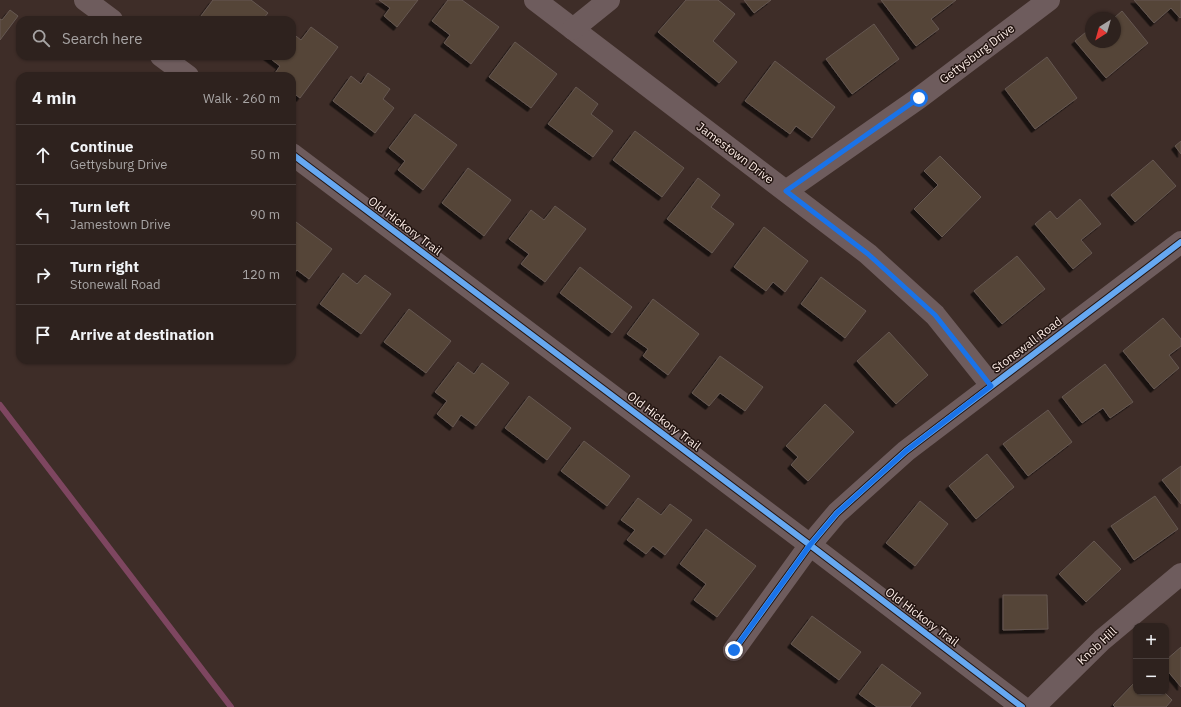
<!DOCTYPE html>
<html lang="en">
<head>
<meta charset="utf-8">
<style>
  :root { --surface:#2e221e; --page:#3a2f2b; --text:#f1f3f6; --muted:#a7a4a4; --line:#493f3c }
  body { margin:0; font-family:"IBM Plex Sans",sans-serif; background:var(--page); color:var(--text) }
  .controls { position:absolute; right:12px; bottom:12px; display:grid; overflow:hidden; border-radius:8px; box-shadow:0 1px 3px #0004 }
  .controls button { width:36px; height:36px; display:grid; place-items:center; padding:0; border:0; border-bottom:1px solid var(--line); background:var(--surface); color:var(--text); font:20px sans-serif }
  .compass { position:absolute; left:1085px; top:12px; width:36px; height:36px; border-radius:50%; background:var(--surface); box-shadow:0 1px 3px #0004; rotate:217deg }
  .stop { position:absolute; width:12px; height:12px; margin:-9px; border:3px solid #1a73e8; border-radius:50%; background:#fff }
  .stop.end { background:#1a73e8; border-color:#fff; box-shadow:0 1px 4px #0008 }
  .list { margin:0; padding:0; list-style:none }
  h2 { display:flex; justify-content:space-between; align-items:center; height:52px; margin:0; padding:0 16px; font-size:17px }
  h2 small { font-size:13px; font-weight:400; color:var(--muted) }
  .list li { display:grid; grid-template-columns:26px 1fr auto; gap:12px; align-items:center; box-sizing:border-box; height:60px; padding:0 16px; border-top:1px solid var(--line) }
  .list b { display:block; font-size:15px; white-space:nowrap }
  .list p { margin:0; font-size:13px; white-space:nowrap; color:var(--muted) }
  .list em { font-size:13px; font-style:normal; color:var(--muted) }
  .icon { flex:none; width:22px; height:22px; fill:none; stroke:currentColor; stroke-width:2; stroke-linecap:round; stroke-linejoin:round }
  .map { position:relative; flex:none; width:1181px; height:707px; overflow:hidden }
  .search { position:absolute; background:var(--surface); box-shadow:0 1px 3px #0004; left:16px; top:16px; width:280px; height:44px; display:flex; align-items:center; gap:10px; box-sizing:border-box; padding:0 14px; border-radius:12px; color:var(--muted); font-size:15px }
  .panel { position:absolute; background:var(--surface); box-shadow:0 1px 3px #0004; left:16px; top:72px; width:280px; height:292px; border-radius:12px }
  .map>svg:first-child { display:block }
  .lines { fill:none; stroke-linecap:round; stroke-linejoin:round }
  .stream { stroke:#7e4660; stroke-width:6 }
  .building { fill:#544437; stroke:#665852; filter:url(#shadow) }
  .street { stroke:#6e5c5d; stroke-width:22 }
  .cycleway-casing { stroke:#231511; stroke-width:8 }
  .cycleway { stroke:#66a8f1; stroke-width:6 }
  .route { stroke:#1a73e8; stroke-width:5 }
  .labels { text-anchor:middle; stroke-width:3; stroke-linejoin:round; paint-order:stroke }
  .street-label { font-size:12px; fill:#fcece6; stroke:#231511 }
</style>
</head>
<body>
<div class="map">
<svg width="1181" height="707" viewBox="0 0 1181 707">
  <defs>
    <filter id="shadow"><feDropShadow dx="-3.5" dy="3.5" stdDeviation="0" flood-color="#0009"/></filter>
  </defs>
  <rect width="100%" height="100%" fill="#3e2d28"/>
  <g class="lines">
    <!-- stream -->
    <path class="stream" d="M0 405 231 707"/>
  </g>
  <!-- building -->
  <g class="building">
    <path d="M213 0H251L268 13 262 20H198Z"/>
    <path d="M379 0H418L397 27 384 16 390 8Z"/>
    <path d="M448 0H462L499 27 471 64 444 43 450 35 432 21Z"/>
    <path d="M686 0H718L735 14 713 41 737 62 719 83 658 32Z"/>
    <path d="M744 0H771L754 13Z"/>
    <path d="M881 0H956L931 19 939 29 916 46Z"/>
    <path d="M1134 0H1181V17L1180 18 1171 8 1154 23Z"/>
    <path d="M10 10 18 16 0 40V19L2 20Z"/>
    <path d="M1122 11 1148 43 1106 78 1075 41 1091 28V42H1115V18H1114Z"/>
    <path d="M874 24 899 59 852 94 826 59Z"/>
    <path d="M311 27 338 47 300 98 292 92V76H273L280 66 267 56H292V33L301 40Z"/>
    <path d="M515 42 557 74 531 108 489 77Z"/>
    <path d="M1047 57 1077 98 1035 129 1005 89Z"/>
    <path d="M775 61 835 107 812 138 796 126 790 134 745 101Z"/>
    <path d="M368 73 390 89 383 99 394 108 375 133 333 101 351 76 361 84Z"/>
    <path d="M576 87 598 104 591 114 613 131 593 157 548 124Z"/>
    <path d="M415 114 457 145 423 190 398 170 405 161 389 148Z"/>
    <path d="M635 131 684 168 662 197 613 160Z"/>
    <path d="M1181 141V154L1175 146Z"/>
    <path d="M940 156 981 197 942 237 914 209 938 185 924 171Z"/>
    <path d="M1153 160 1176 186 1135 222 1111 195Z"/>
    <path d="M468 168 511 200 484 236 442 203Z"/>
    <path d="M698 178 720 195 711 207 734 224 712 253 667 219Z"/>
    <path d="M1080 199 1101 224 1081 240 1092 253 1073 269 1035 224 1050 211 1057 219Z"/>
    <path d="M555 206 586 229 545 282 521 264 529 254 509 239 531 210 544 220Z"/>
    <path d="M292 219 332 249 309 279 297 270 292 276Z"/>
    <path d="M764 227 808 261 785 292 773 282 766 291 734 267Z"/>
    <path d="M1017 256 1045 289 1002 324 974 291Z"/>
    <path d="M580 267 632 307 612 333 560 293Z"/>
    <path d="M343 273 357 284 365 275 391 294 361 334 320 304Z"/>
    <path d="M821 277 866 311 845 338 801 304Z"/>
    <path d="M653 299 699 334 668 375 643 356 648 349 627 334Z"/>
    <path d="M409 309 451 341 426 373 384 342Z"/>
    <path d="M1163 318 1181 339V346L1169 355 1179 368 1154 389 1123 351Z"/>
    <path d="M889 332 928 375 896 404 857 361Z"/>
    <path d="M720 356 763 387 745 411 720 393 709 406 692 393Z"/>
    <path d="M458 362 474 374 482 363 509 383 476 426 461 415 453 427 437 414 447 401 435 392Z"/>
    <path d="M1105 364 1133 402 1110 418 1103 408 1082 423 1062 397Z"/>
    <path d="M529 396 571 428 547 460 505 428Z"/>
    <path d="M825 404 854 432 808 481 791 465 798 457 786 446Z"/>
    <path d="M1048 410 1072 442 1028 476 1003 444Z"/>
    <path d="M584 441 630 476 607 506 561 471Z"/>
    <path d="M987 454 1014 487 976 519 949 486Z"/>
    <path d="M1181 466V504L1162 480Z"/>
    <path d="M1155 496 1178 529 1134 560 1111 526Z"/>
    <path d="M638 498 661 515 670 504 692 520 665 555 653 546 646 554 627 540 635 530 621 520Z"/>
    <path d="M920 501 948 524 915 566 886 543Z"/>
    <path d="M706 529 756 566 717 617 694 600 706 584 680 564Z"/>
    <path d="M1094 541 1121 569 1086 602 1059 574Z"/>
    <path d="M1003 595H1047L1048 629 1003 630Z"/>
    <path d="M812 616 861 652 839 680 791 644Z"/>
    <path d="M1181 647V687L1166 669V660Z"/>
    <path d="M882 664 921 693 910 707H877L859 694Z"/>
    <path d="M1136 681V692H1164L1172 700 1166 707H1115L1113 705Z"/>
  </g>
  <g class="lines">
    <!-- street -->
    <g class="street">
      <path d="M85 0 112 20"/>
      <path d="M535 0 868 254 935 315 991 385"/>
      <path d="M573 29 609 0"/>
      <path d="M161 56 188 76"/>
      <path d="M292 154 810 545 1022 707"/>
      <path d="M786 191 919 98 1049 0"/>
      <path d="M734 650 810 545 837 513 906 451 1181 242"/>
      <path d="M1034 707 1102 640 1181 574"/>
    </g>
    <defs>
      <g id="cycleway">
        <path d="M292 154 810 545 1022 707"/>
        <path d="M734 650 810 545 837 513 906 451 1181 242"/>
      </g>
    </defs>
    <!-- cycleway casing -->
    <use href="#cycleway" class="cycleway-casing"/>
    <!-- cycleway -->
    <use href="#cycleway" class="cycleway"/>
  </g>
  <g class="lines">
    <!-- route -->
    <path class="route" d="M734 650 810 545 837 513 906 451 991 386 935 315 868 254 786 191 919 98"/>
  </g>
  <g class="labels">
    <!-- street labels -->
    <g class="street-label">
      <text transform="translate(977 54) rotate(-37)" y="4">Gettysburg Drive</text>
      <text transform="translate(735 153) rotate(37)" y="4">Jamestown Drive</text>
      <text transform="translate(405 226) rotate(37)" y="4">Old Hickory Trail</text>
      <text transform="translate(1027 345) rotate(-37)" y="4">Stonewall Road</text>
      <text transform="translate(664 421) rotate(37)" y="4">Old Hickory Trail</text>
      <text transform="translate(922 617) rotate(37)" y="4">Old Hickory Trail</text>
      <text transform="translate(1097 646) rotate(-43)" y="4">Knob Hill</text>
    </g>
  </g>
</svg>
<div class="controls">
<button>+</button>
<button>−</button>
</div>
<svg class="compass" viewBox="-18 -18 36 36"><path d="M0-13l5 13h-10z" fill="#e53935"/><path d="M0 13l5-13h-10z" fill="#a7a4a4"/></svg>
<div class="stop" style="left:919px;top:98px"></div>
<div class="stop end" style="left:734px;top:650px"></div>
<div class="search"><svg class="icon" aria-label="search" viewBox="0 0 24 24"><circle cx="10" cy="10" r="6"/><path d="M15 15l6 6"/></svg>Search here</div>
<section class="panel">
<h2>4 min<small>Walk · 260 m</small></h2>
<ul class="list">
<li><svg class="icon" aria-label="ahead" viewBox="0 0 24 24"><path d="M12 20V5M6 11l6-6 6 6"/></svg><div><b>Continue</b><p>Gettysburg Drive</p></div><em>50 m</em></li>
<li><svg class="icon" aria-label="left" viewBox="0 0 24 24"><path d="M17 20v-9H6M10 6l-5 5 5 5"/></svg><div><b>Turn left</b><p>Jamestown Drive</p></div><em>90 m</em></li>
<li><svg class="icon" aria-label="right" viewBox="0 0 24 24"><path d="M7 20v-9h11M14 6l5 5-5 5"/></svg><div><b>Turn right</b><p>Stonewall Road</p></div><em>120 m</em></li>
<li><svg class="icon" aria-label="arrive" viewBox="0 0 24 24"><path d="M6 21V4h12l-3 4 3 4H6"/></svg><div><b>Arrive at destination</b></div></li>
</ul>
</section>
</div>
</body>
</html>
